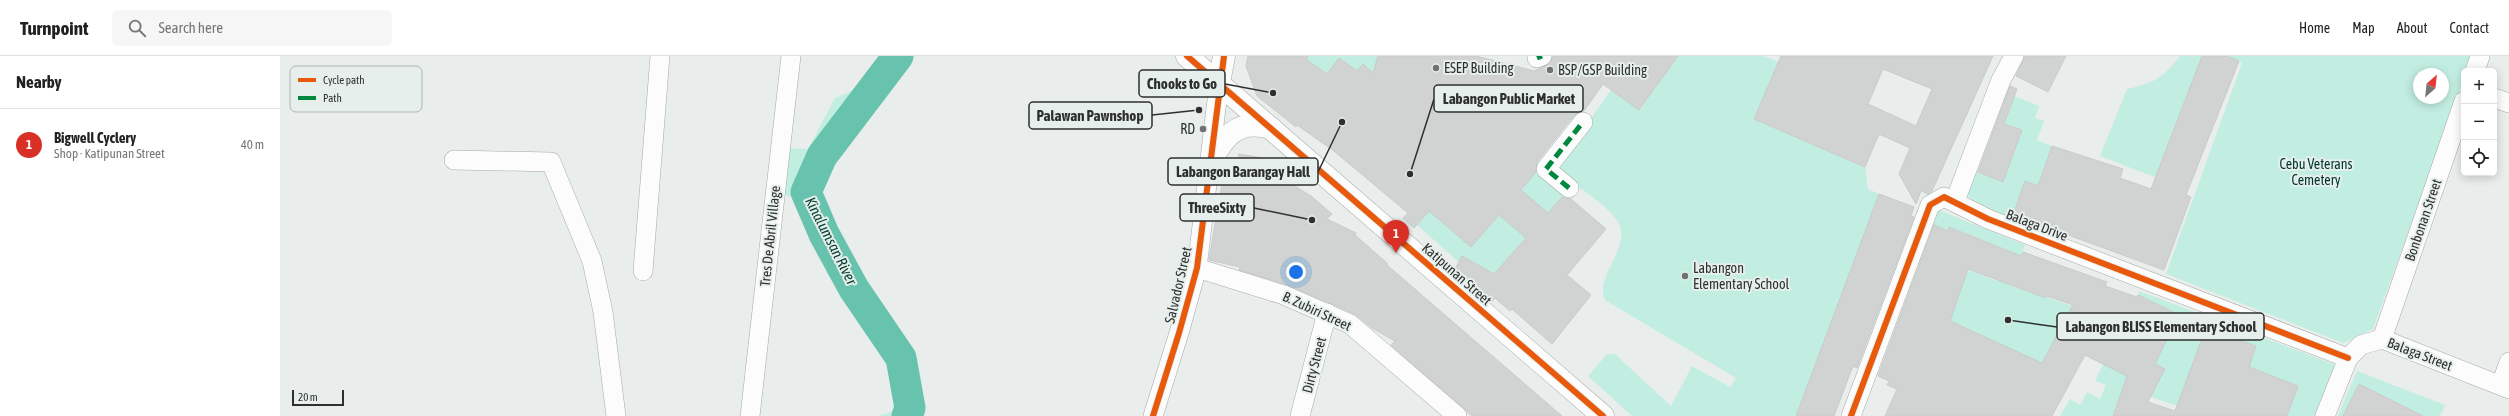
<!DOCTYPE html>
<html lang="en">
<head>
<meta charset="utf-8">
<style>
  :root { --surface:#fff; --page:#f6f6f6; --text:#222; --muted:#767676; --line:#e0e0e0; --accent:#d93025 }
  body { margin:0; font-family:"Asap Condensed",sans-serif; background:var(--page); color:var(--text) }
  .controls { position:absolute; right:12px; top:12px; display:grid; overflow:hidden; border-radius:6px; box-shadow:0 2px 10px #0003 }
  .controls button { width:36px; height:36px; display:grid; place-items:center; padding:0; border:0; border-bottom:1px solid var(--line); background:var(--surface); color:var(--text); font:20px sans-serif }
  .compass { position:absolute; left:2133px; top:12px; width:36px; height:36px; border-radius:50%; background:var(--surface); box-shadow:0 2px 10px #0003; rotate:27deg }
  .scale { position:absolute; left:12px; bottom:10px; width:52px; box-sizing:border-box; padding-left:4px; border:2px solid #2d302f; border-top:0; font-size:11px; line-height:14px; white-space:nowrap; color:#2d302f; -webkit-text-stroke:3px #e7efec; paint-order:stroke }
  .you { position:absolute; left:1016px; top:216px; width:14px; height:14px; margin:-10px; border:3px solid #fff; border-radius:50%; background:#1a73e8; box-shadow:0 0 0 6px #1a73e833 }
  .badge { display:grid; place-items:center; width:26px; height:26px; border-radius:50%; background:var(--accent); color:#fff; font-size:13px; font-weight:700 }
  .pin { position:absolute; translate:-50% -33px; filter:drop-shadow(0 1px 2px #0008) }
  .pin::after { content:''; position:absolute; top:21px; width:14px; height:12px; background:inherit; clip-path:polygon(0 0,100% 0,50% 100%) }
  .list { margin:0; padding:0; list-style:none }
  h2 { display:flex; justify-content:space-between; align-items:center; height:52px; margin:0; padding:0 16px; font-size:17px }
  h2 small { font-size:13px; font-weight:400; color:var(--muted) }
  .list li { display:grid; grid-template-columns:26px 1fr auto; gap:12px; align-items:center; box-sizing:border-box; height:72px; padding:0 16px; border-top:1px solid var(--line) }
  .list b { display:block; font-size:15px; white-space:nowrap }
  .list p { margin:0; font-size:13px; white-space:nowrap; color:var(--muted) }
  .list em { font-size:13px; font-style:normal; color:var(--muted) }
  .icon { flex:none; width:22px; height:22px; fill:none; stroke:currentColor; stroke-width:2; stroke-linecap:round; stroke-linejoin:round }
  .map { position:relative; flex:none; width:2229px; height:360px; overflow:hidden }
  header { display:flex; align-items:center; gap:24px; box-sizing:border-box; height:56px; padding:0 20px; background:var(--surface); border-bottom:1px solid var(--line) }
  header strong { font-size:19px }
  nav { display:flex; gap:22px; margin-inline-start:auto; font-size:14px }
  .search { width:280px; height:36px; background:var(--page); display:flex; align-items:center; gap:10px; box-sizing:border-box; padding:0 14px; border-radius:6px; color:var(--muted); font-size:15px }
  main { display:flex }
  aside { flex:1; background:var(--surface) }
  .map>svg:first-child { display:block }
  .green { fill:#c2eee1; fill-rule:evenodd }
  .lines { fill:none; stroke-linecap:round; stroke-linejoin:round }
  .river { stroke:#67c3ad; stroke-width:31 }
  .building { fill:#d0d3d1; stroke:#c8cbca; fill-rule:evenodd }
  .street-casing { stroke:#a6aaa8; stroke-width:20 }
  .secondary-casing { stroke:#a6aaa8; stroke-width:23 }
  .street { stroke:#fcfcfc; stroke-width:19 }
  .secondary { stroke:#fcfcfc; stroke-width:22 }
  .quiet { stroke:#00873e; stroke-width:5; stroke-dasharray:10 5; stroke-linecap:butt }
  .cycleway-casing { stroke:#e7efec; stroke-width:8 }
  .cycleway { stroke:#e8590c; stroke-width:6 }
  .poi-dot { fill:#6f7271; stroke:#e7efec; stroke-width:1.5 }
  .labels { text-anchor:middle; stroke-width:4; stroke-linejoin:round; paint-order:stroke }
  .poi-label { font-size:14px; fill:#2d302f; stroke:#e7efec; text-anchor:start }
  .park-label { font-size:14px; fill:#00372b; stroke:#e7efec }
  .street-label { font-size:14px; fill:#2d302f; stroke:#e7efec }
  .water-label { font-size:15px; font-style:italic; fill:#063f32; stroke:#e7efec }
  .key { fill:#e7efec; stroke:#afb6b3; stroke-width:1 }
  .key-label { font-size:11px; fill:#2d302f }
  .leader { fill:none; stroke:#2d302f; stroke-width:1.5 }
  .callout-dot { fill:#2d302f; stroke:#e7efec; stroke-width:1.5 }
  .callout { fill:#e7efec; stroke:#2d302f; stroke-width:1.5 }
  .callout-label { font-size:15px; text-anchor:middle; font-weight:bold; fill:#2d302f }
</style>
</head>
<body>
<header>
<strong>Turnpoint</strong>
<div class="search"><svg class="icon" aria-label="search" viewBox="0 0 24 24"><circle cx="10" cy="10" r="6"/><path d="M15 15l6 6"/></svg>Search here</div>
<nav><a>Home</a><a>Map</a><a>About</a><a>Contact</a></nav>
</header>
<main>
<aside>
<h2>Nearby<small></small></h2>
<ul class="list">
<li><span class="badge">1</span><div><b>Bigwell Cyclery</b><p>Shop · Katipunan Street</p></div><em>40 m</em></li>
</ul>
</aside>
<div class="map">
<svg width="2229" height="360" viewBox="0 0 2229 360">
  <rect width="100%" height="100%" fill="#e9edeb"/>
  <!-- green -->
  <g class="green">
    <path d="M600 0H634L596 54 575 61 548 98 536 129 539 154 590 246 635 306 640 360H598L621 353 615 309 587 266 549 221 516 142 500 138 503 92 528 93 555 42 572 35Z"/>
    <path d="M1029 0H1098L1253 58 1160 166 1252 120 1295 68 1264 43H1271L1307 68 1331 34 1360 54 1398 0H1484L1538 23 1530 48 1488 30 1474 63 1585 111 1588 133 1599 138 1516 360H1352L1308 320 1327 298H1335L1391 350 1412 310 1450 331 1456 322 1325 244C1313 220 1356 188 1336 163 1326 149 1307 138 1294 127L1221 210 1259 242 1242 262 1137 169 1220 70 1095 31 1091 15 1083 9 1077 15 1060 2 1047 18 1023 19Z"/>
    <path d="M1900 0H1922L1904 50 1937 63 1934 68 1877 122 1820 100 1847 33C1874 27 1883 22 1900 0Z"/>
    <path d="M1947 0H2192L2186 15H2184V22L2093 273 2063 287 1886 218 1962 7ZM2139 18H2163V42H2139Z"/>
    <path d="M1734 40 1759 50 1755 62 1764 65 1757 84 1772 90 1758 130 1745 125 1732 163 1702 153 1685 137 1693 115 1723 125 1742 74 1724 68Z"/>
    <path d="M1651 151 1745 189 1731 230 1796 251 1788 258 1755 321 1744 299 1670 265 1688 214 1717 225 1729 195 1670 171 1667 174 1646 166Z"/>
    <path d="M1859 235 2056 309 2035 360H2007L2018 330 1969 311 1976 290 1926 272 1897 350 1843 331 1833 358 1839 360H1780L1790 343 1800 349 1807 336 1820 343 1826 329 1815 325 1823 308 1867 304 1882 275 1902 285 1912 266 1858 239Z"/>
    <path d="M2077 315 2165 349 2160 360H2058Z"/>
  </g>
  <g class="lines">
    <!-- river -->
    <path class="river" d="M618 0 542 100 526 136 544 178 574 233 621 302 630 352 627 360"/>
  </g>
  <!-- building -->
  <g class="building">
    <path d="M968 0H1028L1027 4 1047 18 1059 2 1077 15 1083 8 1093 17 1098 0H1196L1254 15 1270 7 1273 0H1398L1359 54 1323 28 1304 55 1294 59 1257 106 1256 116 1241 134 1268 157 1282 141 1291 143 1326 173 1287 219 1311 239 1272 288 1232 253 1230 255 1215 242 1212 246 1198 235 1201 232 1174 215 1182 200 1214 218 1246 182 1219 159 1191 191 1149 155 1134 172 1123 162 1128 157 1054 95 1017 69 1016 71 977 40 966 10Z"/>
    <path d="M1501 0H1713L1652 135 1648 138 1641 135 1636 148 1619 118 1630 92 1599 78 1585 111 1474 63ZM1603 13 1652 33 1636 70 1588 48Z"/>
    <path d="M1745 0H1786L1768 36 1736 20Z"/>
    <path d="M1922 0H1947L1959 5 1906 139 1911 141 1884 214 1733 159 1745 125 1758 130 1772 90 1843 113 1840 122 1871 133Z"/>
    <path d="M1730 30 1737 33 1724 68 1742 74 1723 126 1698 116Z"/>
    <path d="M959 98 982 102 981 109 1031 140 1052 158 1047 163 1076 177 1075 179 1107 207V209L1282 360H1192L1111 289 1115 285 1092 272 1075 258 1008 229 959 214 960 211 929 204 945 110H948L949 105 957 106Z"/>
    <path d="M1599 138 1634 151 1631 160 1634 161 1577 312 1573 310 1554 360H1516Z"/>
    <path d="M1654 169 1668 175 1669 171 1741 200 1743 196 1827 226 1825 230 1857 241 1858 239 1909 264 1899 284 1889 279 1875 308 1885 313 1868 346 1895 355 1926 272 1976 290 1969 311 2018 330 2007 360H1833L1847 320 1805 299 1772 360H1605L1617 333 1607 329 1609 325 1598 320ZM1688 213 1766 242 1767 240 1793 249 1762 307 1670 265Z"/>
    <path d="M2079 328 2143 360H2063Z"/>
  </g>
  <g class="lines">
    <defs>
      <g id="street">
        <path d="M1257 2 1262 0"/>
        <path d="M2195 15 2200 0"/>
        <path d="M2214 42 2229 47"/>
        <path d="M174 104 271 106 312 205 323 256 336 360"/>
        <path d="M1289 132 1266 113 1303 66"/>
        <path d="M1675 145 1721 24 1734 0"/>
        <path d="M917 212 1004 239 1070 268 1177 360"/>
        <path d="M363 215 380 0"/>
        <path d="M2102 283 2184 45"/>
        <path d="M2221 329 2229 306"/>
        <path d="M470 360 511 0"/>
        <path d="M873 360 899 277 917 212 939 27"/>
        <path d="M1020 360 1047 257"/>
        <path d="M1571 360 1650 149 1664 141 1708 163 2068 302"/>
        <path d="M2045 360 2068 302 2081 289 2102 283 2229 333"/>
      </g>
      <g id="secondary">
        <path d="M907 0 1323 360"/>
        <path d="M939 27 944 0"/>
        <path d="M928 110C944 82 955 62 991 72"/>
      </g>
    </defs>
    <!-- street casing -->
    <use href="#street" class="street-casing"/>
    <!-- secondary casing -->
    <use href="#secondary" class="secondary-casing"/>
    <!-- street -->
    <use href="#street" class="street"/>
    <!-- secondary -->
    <use href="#secondary" class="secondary"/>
    <!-- quiet -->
    <g class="quiet">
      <path d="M1257 2 1262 0"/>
      <path d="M1289 132 1266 113 1303 66"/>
    </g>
    <defs>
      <g id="cycleway">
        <path d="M907 0 1323 360"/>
        <path d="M873 360 899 277 917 212 944 0"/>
        <path d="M1571 360 1650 149 1664 141 1708 163 2068 302"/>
      </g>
    </defs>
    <!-- cycleway casing -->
    <use href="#cycleway" class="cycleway-casing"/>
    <!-- cycleway -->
    <use href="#cycleway" class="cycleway"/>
  </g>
  <!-- markers -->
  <g class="poi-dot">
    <circle cx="1156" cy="12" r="4"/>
    <circle cx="1270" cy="14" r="4"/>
    <circle cx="923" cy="73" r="4"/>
    <circle cx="1405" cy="220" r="4"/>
  </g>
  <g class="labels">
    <!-- poi labels -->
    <g class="poi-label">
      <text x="1164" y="17">ESEP Building</text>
      <text x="1278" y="19">BSP/GSP Building</text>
      <text x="915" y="78" text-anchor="end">RD</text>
      <text x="1413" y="217">Labangon<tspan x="1413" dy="16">Elementary School</tspan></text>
    </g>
    <!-- park labels -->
    <g class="park-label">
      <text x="2036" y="113">Cebu Veterans<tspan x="2036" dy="16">Cemetery</tspan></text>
    </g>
    <!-- street labels -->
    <g class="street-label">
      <text transform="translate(2143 164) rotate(-71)" y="5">Bonbonan Street</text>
      <text transform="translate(1757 169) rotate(21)" y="5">Balaga Drive</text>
      <text transform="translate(490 180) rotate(-84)" y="5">Tres De Abril Village</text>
      <text transform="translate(1177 218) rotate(41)" y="5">Katipunan Street</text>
      <text transform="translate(898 229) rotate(-77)" y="5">Salvador Street</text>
      <text transform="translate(1037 255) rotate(25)" y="5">B. Zubiri Street</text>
      <text transform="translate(2140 298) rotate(21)" y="5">Balaga Street</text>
      <text transform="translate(1034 309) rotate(-75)" y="5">Dirty Street</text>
    </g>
    <!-- water labels -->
    <g class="water-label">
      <text transform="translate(551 185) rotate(63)" y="5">Kinalumsan River</text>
    </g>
  </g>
  <!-- legend -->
  <rect x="10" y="10" width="132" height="46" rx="6" class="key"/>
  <rect x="18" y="22" width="18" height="4" fill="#e8590c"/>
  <rect x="18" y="40" width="18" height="4" fill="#00873e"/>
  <g class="key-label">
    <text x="43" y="28">Cycle path</text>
    <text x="43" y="46">Path</text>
  </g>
  <!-- callouts -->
  <path class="leader" d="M993 37L945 28M1130 118L1154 43M919 54L872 59M1062 66L1038 116M1032 164L974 152M1728 264L1777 271"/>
  <g class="callout-dot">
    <circle cx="993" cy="37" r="4"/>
    <circle cx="1130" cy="118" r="4"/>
    <circle cx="919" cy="54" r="4"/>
    <circle cx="1062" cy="66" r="4"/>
    <circle cx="1032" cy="164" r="4"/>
    <circle cx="1728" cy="264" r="4"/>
  </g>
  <g class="callout">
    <rect x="859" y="14" width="86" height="27" rx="4"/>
    <rect x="1154" y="29" width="149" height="27" rx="4"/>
    <rect x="749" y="46" width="123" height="27" rx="4"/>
    <rect x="888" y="102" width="150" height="27" rx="4"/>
    <rect x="900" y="138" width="74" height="27" rx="4"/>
    <rect x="1777" y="257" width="207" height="27" rx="4"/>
  </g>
  <g class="callout-label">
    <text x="902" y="33">Chooks to Go</text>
    <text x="1229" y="48">Labangon Public Market</text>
    <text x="810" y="65">Palawan Pawnshop</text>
    <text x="963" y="121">Labangon Barangay Hall</text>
    <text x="937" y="157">ThreeSixty</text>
    <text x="1881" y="276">Labangon BLISS Elementary School</text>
  </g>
</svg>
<div class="controls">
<button>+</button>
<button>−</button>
<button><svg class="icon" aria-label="locate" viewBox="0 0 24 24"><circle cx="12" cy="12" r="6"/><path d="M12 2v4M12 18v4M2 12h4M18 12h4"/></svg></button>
</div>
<svg class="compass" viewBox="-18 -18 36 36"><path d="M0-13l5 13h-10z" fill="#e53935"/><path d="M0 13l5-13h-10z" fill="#767676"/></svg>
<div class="scale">20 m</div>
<div class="you"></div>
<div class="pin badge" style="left:1116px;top:197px">1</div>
</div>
</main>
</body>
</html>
